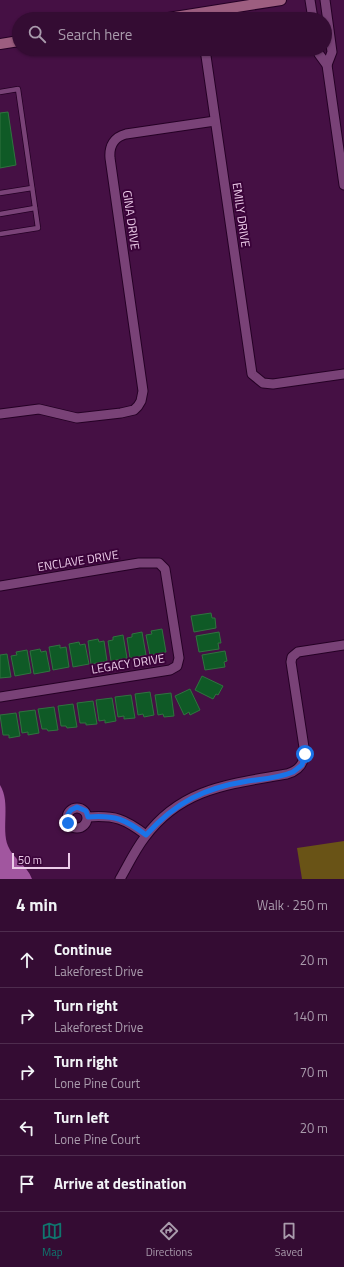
<!DOCTYPE html>
<html lang="en">
<head>
<meta charset="utf-8">
<style>
  :root { --surface:#340c33; --page:#3c153b; --text:#f1f3f6; --muted:#a99bac; --line:#4e2c4e; --accent:#0f766e }
  body { margin:0; font-family:"Titillium Web",sans-serif; background:var(--page); color:var(--text) }
  .scale { position:absolute; left:12px; bottom:10px; width:58px; box-sizing:border-box; padding-left:4px; border:2px solid #eccce9; border-top:0; font-size:11px; line-height:14px; white-space:nowrap; color:#eccce9; -webkit-text-stroke:3px #3a0339; paint-order:stroke }
  .stop { position:absolute; width:12px; height:12px; margin:-9px; border:3px solid #1a73e8; border-radius:50%; background:#fff }
  .stop.end { background:#1a73e8; border-color:#fff; box-shadow:0 1px 4px #0008 }
  .list { margin:0; padding:0; list-style:none }
  h2 { display:flex; justify-content:space-between; align-items:center; height:52px; margin:0; padding:0 16px; font-size:17px }
  h2 small { font-size:13px; font-weight:400; color:var(--muted) }
  .list li { display:grid; grid-template-columns:26px 1fr auto; gap:12px; align-items:center; box-sizing:border-box; height:56px; padding:0 16px; border-top:1px solid var(--line) }
  .list b { display:block; font-size:15px; white-space:nowrap }
  .list p { margin:0; font-size:13px; white-space:nowrap; color:var(--muted) }
  .list em { font-size:13px; font-style:normal; color:var(--muted) }
  .icon { flex:none; width:22px; height:22px; fill:none; stroke:currentColor; stroke-width:2; stroke-linecap:round; stroke-linejoin:round }
  .map { position:relative; flex:none; width:344px; height:879px; overflow:hidden }
  .search { position:absolute; background:var(--surface); box-shadow:0 1px 3px #0004; left:12px; right:12px; top:12px; height:44px; display:flex; align-items:center; gap:10px; box-sizing:border-box; padding:0 14px; border-radius:22px; color:var(--muted); font-size:15px }
  .sheet { height:332px; background:var(--surface) }
  nav { display:flex; justify-content:space-around; align-items:center; box-sizing:border-box; height:56px; border-top:1px solid var(--line); background:var(--surface); font-size:11px; color:var(--muted) }
  nav a { display:grid; justify-items:center; gap:2px }
  nav .on { color:var(--accent) }
  .map>svg:first-child { display:block }
  .forest { fill:#695316 }
  .water { fill:#a1569f }
  .building { fill:#0f5a26; stroke:#30733f }
  .lines { fill:none; stroke-linecap:round; stroke-linejoin:round }
  .service-casing { stroke:#250025; stroke-width:6 }
  .minor-casing { stroke:#250025; stroke-width:11 }
  .secondary-casing { stroke:#250025; stroke-width:12 }
  .service { stroke:#794277; stroke-width:4.5 }
  .minor { stroke:#794277; stroke-width:9 }
  .secondary { stroke:#9d5e80; stroke-width:10 }
  .route { stroke:#1a73e8; stroke-width:5 }
  .labels { text-anchor:middle; stroke-width:4; stroke-linejoin:round; paint-order:stroke }
  .street-label { font-size:12px; fill:#eccce9; stroke:#3a0339 }
</style>
</head>
<body>
<div class="map">
<svg width="344" height="879" viewBox="0 0 344 879">
  <rect width="100%" height="100%" fill="#451044"/>
  <!-- forest -->
  <path class="forest" d="M344 841V879H302L297 848Z"/>
  <!-- water -->
  <path class="water" d="M0 785C11 803 1 828 8 846 13 859 27 865 32 879H0Z"/>
  <!-- building -->
  <g class="building">
    <path d="M8 112 16 165 0 168V113Z"/>
    <path d="M211 613 212 618H215L216 628 194 632 191 616Z"/>
    <path d="M162 629 166 652 150 655 146 635 152 634 151 631Z"/>
    <path d="M142 632 146 655 130 658 127 638 132 637V634Z"/>
    <path d="M219 632 221 643H218L219 649 199 652 196 636Z"/>
    <path d="M123 635 127 658 111 661 108 641 113 640V637Z"/>
    <path d="M98 639 99 642 104 641 107 661 91 664 88 641Z"/>
    <path d="M79 642 80 645 85 644 89 664 73 667 69 644Z"/>
    <path d="M60 645V648L66 647 69 667 53 670 49 647Z"/>
    <path d="M40 649 41 652 46 651 50 671 34 674 30 651Z"/>
    <path d="M27 650 31 673 15 676 11 656 17 655 16 652Z"/>
    <path d="M225 651 227 661 224 662 225 667 205 670 202 655Z"/>
    <path d="M7 654 11 677 0 678V655Z"/>
    <path d="M202 676 223 686 218 695 216 694 213 699 195 690Z"/>
    <path d="M190 689 200 710 190 715 189 712 184 715 175 696Z"/>
    <path d="M150 692 154 715 144 717 143 714 138 715 135 694Z"/>
    <path d="M171 693 174 716 164 717 163 714 158 715 155 695Z"/>
    <path d="M131 695 135 718 124 719V716L118 717 115 697Z"/>
    <path d="M112 698 116 721 105 723V720L99 721 96 700Z"/>
    <path d="M93 701 97 724 86 725V723H80L77 703Z"/>
    <path d="M73 704 77 727 67 728 66 726H61L58 706Z"/>
    <path d="M54 707 58 730 48 731 47 729H42L38 709Z"/>
    <path d="M35 710 39 733 28 735V732L22 733 19 712Z"/>
    <path d="M16 713 20 736 9 738V735H3L0 715Z"/>
  </g>
  <g class="lines">
    <defs>
      <g id="service">
        <path d="M0 92 18 89 38 228 0 234"/>
        <path d="M0 193 32 188"/>
        <path d="M0 214 35 208"/>
      </g>
      <g id="minor">
        <path d="M310 0 313 19"/>
        <path d="M325 0 332 52 327 65"/>
        <path d="M205 49 252 374 263 383 273 384 344 374"/>
        <path d="M318 49 319 54 327 65 344 185"/>
        <path d="M0 414 39 409 77 418 121 413 134 410 138 406 141 401 143 391 110 158C109 146 114 137 126 134L215 121"/>
        <path d="M0 586 139 563H159L165 569 179 658 177 666 170 670 0 697"/>
        <circle cx="77" cy="818" r="10"/>
        <path d="M88 817C115 815 125 819 146 835"/>
        <path d="M120 879C128 865 135 850 145 837 182 787 231 784 287 774 298 771 303 765 305 754L291 662 292 657 298 652 344 645"/>
      </g>
      <g id="secondary">
        <path d="M162 19 281 0"/>
        <path d="M0 44 19 41"/>
      </g>
    </defs>
    <!-- service casing -->
    <use href="#service" class="service-casing"/>
    <!-- minor casing -->
    <use href="#minor" class="minor-casing"/>
    <!-- secondary casing -->
    <use href="#secondary" class="secondary-casing"/>
    <!-- service -->
    <use href="#service" class="service"/>
    <!-- minor -->
    <use href="#minor" class="minor"/>
    <!-- secondary -->
    <use href="#secondary" class="secondary"/>
  </g>
  <g class="lines">
    <!-- route -->
    <path class="route" d="M68 823V814L71 810 77 807 86 811 88 817C115 815 125 819 146 835 176 802 204 788 248 781 263 779 279 778 293 772L302 765 305 754"/>
  </g>
  <g class="labels">
    <!-- street labels -->
    <g class="street-label">
      <text transform="translate(241 215) rotate(82)" y="4">EMILY DRIVE</text>
      <text transform="translate(131 220) rotate(82)" y="4">GINA DRIVE</text>
      <text transform="translate(78 561) rotate(-9)" y="4">ENCLAVE DRIVE</text>
      <text transform="translate(128 664) rotate(-9)" y="4">LEGACY DRIVE</text>
    </g>
  </g>
</svg>
<div class="scale">50 m</div>
<div class="stop" style="left:305px;top:754px"></div>
<div class="stop end" style="left:68px;top:823px"></div>
<div class="search"><svg class="icon" aria-label="search" viewBox="0 0 24 24"><circle cx="10" cy="10" r="6"/><path d="M15 15l6 6"/></svg>Search here</div>
</div>
<section class="sheet">
<h2>4 min<small>Walk · 250 m</small></h2>
<ul class="list">
<li><svg class="icon" aria-label="ahead" viewBox="0 0 24 24"><path d="M12 20V5M6 11l6-6 6 6"/></svg><div><b>Continue</b><p>Lakeforest Drive</p></div><em>20 m</em></li>
<li><svg class="icon" aria-label="right" viewBox="0 0 24 24"><path d="M7 20v-9h11M14 6l5 5-5 5"/></svg><div><b>Turn right</b><p>Lakeforest Drive</p></div><em>140 m</em></li>
<li><svg class="icon" aria-label="right" viewBox="0 0 24 24"><path d="M7 20v-9h11M14 6l5 5-5 5"/></svg><div><b>Turn right</b><p>Lone Pine Court</p></div><em>70 m</em></li>
<li><svg class="icon" aria-label="left" viewBox="0 0 24 24"><path d="M17 20v-9H6M10 6l-5 5 5 5"/></svg><div><b>Turn left</b><p>Lone Pine Court</p></div><em>20 m</em></li>
<li><svg class="icon" aria-label="arrive" viewBox="0 0 24 24"><path d="M6 21V4h12l-3 4 3 4H6"/></svg><div><b>Arrive at destination</b></div></li>
</ul>
</section>
<nav>
<a class="on"><svg class="icon" aria-label="map" viewBox="0 0 24 24"><path d="M3 6l6-2 6 2 6-2v14l-6 2-6-2-6 2zM9 4v14M15 6v14"/></svg>Map</a>
<a><svg class="icon" aria-label="directions" viewBox="0 0 24 24"><path d="M12 3l9 9-9 9-9-9zM9 14v-3h6M13 9l2 2-2 2"/></svg>Directions</a>
<a><svg class="icon" aria-label="saved" viewBox="0 0 24 24"><path d="M7 4h10v16l-5-4-5 4z"/></svg>Saved</a>
</nav>
</body>
</html>
